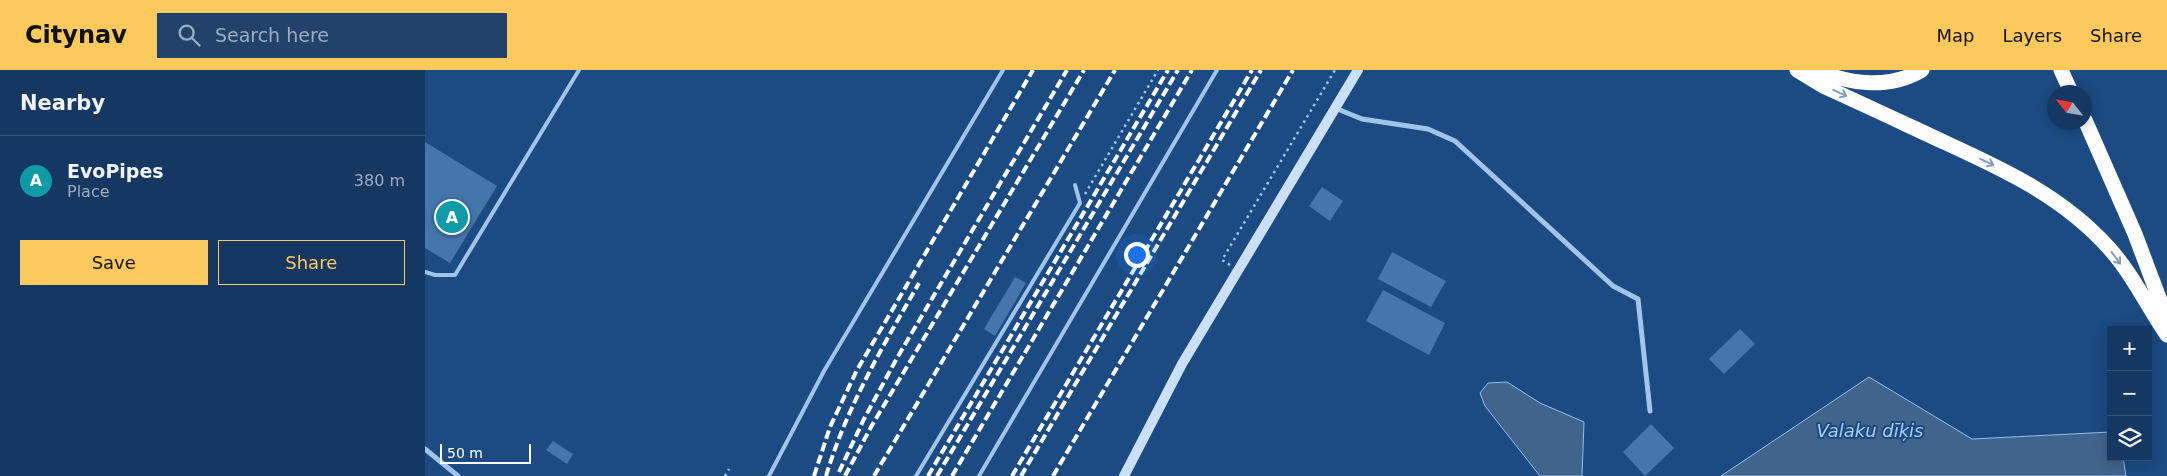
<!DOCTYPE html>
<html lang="en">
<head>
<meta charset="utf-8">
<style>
  :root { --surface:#143862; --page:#21436b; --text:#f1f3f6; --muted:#9dacbe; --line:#335277; --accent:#fcc95c }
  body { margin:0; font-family:"DejaVu Sans",sans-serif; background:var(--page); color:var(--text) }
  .controls { position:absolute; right:15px; bottom:15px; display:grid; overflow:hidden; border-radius:0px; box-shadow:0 2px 12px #0003 }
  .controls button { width:45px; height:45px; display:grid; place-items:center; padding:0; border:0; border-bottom:1px solid var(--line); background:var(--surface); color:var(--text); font:25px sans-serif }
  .compass { position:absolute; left:1622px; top:15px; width:45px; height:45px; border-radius:50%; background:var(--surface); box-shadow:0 2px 12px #0003; rotate:301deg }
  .scale { position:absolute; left:15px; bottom:12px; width:91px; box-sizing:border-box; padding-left:5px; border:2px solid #fff; border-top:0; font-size:14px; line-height:18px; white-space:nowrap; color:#fff; -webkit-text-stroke:4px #1b4b82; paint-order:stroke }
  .you { position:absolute; left:711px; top:184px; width:18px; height:18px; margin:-12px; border:4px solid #fff; border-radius:50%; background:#1a73e8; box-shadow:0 0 0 8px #1a73e833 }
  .badge { display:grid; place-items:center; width:32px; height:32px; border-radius:50%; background:var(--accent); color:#fff; font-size:16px; font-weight:700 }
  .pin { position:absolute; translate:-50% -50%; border:2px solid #fff; box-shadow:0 1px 5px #0006 }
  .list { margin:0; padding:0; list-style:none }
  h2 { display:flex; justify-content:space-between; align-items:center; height:65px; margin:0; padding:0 20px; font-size:21px }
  h2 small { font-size:16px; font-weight:400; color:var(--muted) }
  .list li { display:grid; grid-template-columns:32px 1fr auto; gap:15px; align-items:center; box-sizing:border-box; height:90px; padding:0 20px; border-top:1px solid var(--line) }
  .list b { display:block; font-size:19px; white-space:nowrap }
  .list p { margin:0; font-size:16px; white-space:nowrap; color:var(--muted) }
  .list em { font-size:16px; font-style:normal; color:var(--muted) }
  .actions { display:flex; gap:10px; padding:15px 20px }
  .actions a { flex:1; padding:11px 0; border:1px solid var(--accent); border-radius:0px; text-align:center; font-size:18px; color:var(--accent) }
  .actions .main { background:var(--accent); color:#111 }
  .icon { flex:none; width:28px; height:28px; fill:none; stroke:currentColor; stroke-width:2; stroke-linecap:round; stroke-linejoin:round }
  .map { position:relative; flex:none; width:1742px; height:406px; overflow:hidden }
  header { display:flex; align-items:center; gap:30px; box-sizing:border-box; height:70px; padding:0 25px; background:var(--accent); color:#111 }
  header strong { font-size:24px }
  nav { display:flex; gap:28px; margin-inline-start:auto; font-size:18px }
  .search { width:350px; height:45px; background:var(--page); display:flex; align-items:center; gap:12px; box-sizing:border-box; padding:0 18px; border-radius:0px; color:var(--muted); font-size:19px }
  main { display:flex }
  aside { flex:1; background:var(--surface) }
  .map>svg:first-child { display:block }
  .water { fill:#40648c; stroke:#93bfed }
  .building { fill:#4475ab }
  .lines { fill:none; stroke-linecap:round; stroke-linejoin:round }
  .path { stroke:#a0c4ea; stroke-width:2.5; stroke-dasharray:2.5 4; stroke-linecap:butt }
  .lane { stroke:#a0c4ea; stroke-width:4 }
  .street { stroke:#a0c4ea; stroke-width:5 }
  .secondary { stroke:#cbe0f8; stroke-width:10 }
  .highway { stroke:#fff; stroke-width:15 }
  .rail { stroke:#fff; stroke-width:4; stroke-dasharray:9 4; stroke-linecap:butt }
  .oneway { stroke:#829cba }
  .labels { text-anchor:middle; stroke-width:4; stroke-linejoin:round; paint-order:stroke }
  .water-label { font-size:18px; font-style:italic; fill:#abcef2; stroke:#1b4b82 }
</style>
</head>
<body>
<header>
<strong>Citynav</strong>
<div class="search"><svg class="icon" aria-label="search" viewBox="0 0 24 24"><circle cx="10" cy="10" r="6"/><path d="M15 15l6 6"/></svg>Search here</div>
<nav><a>Map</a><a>Layers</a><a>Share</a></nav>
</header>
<main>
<aside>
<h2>Nearby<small></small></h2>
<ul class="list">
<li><span class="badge" style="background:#0f9aa8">A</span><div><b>EvoPipes</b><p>Place</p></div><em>380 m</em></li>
</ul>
<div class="actions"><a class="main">Save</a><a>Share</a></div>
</aside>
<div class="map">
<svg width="1742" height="406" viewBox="0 0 1742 406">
  <rect width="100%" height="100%" fill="#1b4b82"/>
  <!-- water -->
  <g class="water">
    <path d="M1444 307 1547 369 1686 362V387H1698L1701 406H1296Z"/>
    <path d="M1082 312 1115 333 1159 352 1157 406H1115L1060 336 1055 323 1063 313Z"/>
  </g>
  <!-- building -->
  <g class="building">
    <path d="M0 72 72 116 25 193 0 178Z"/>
    <path d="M897 117 918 131 905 151 884 136Z"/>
    <path d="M967 182 1021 211 1006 237 953 209Z"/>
    <path d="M590 207 601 213 570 266 559 259Z"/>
    <path d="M958 220 1020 253 1004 285 941 251Z"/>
    <path d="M1315 259 1330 274 1299 304 1284 289Z"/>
    <path d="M1226 354 1249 378 1220 406 1198 382Z"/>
    <path d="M128 371 148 384 142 394 121 380Z"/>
  </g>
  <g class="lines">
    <!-- path -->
    <g class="path">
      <path d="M660 124 733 0"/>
      <path d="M805 195 797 190 910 0"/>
      <path d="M300 406 304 399"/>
    </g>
    <!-- lane -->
    <g class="lane">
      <path d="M0 202 10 205H30L154 0"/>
      <path d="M344 406 399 301 578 0"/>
      <path d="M491 406 655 133 650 115"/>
      <path d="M554 406 792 0"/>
    </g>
    <!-- street -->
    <g class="street">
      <path d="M910 38 937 49 1003 59 1030 71 1188 216 1213 229 1225 341"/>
      <path d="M0 379 33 406"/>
    </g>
    <!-- secondary -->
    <path class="secondary" d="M699 406 757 294 933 0"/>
    <!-- highway -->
    <g class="highway">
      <path d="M1372 0 1400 17C1440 35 1480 54 1521 73 1580 100 1638 127 1683 177 1707 203 1722 236 1742 265"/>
      <path d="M1392 0C1425 15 1465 19 1497 0"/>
      <path d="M1636 0 1646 22"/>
      <path d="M1660 50 1710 164 1742 249"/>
    </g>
    <!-- rail -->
    <g class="rail">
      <path d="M414 402 439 349 472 288 642 0"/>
      <path d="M389 406 405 357 432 300 608 0"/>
      <path d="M401 406C422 336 458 276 494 213"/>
      <path d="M420 406 446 357 659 0"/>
      <path d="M449 406 690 0"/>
      <path d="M503 406 743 0"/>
      <path d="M512 406 753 0"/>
      <path d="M527 406 767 0"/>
      <path d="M587 406 827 0"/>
      <path d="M596 406 836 0"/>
      <path d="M628 406 868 0"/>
    </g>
  </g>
  <!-- one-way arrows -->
  <defs><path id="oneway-shaft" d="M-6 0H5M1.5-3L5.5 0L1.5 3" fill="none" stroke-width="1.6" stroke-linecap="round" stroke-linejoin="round" transform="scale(1.25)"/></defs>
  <g class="oneway">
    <use href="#oneway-shaft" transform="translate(1415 23) rotate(25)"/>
    <use href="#oneway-shaft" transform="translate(1562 92) rotate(25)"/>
    <use href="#oneway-shaft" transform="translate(1691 188) rotate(53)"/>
  </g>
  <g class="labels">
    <!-- water labels -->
    <g class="water-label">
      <text x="1445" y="367">Valaku dīķis</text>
    </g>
  </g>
</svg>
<div class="controls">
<button>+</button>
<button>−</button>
<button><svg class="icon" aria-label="layers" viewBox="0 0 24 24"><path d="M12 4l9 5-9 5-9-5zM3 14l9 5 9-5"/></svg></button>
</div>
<svg class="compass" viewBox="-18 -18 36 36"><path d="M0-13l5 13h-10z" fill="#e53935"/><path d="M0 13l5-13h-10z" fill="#9dacbe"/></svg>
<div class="scale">50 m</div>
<div class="you"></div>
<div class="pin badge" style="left:27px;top:147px;background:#0f9aa8">A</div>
</div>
</main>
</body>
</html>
